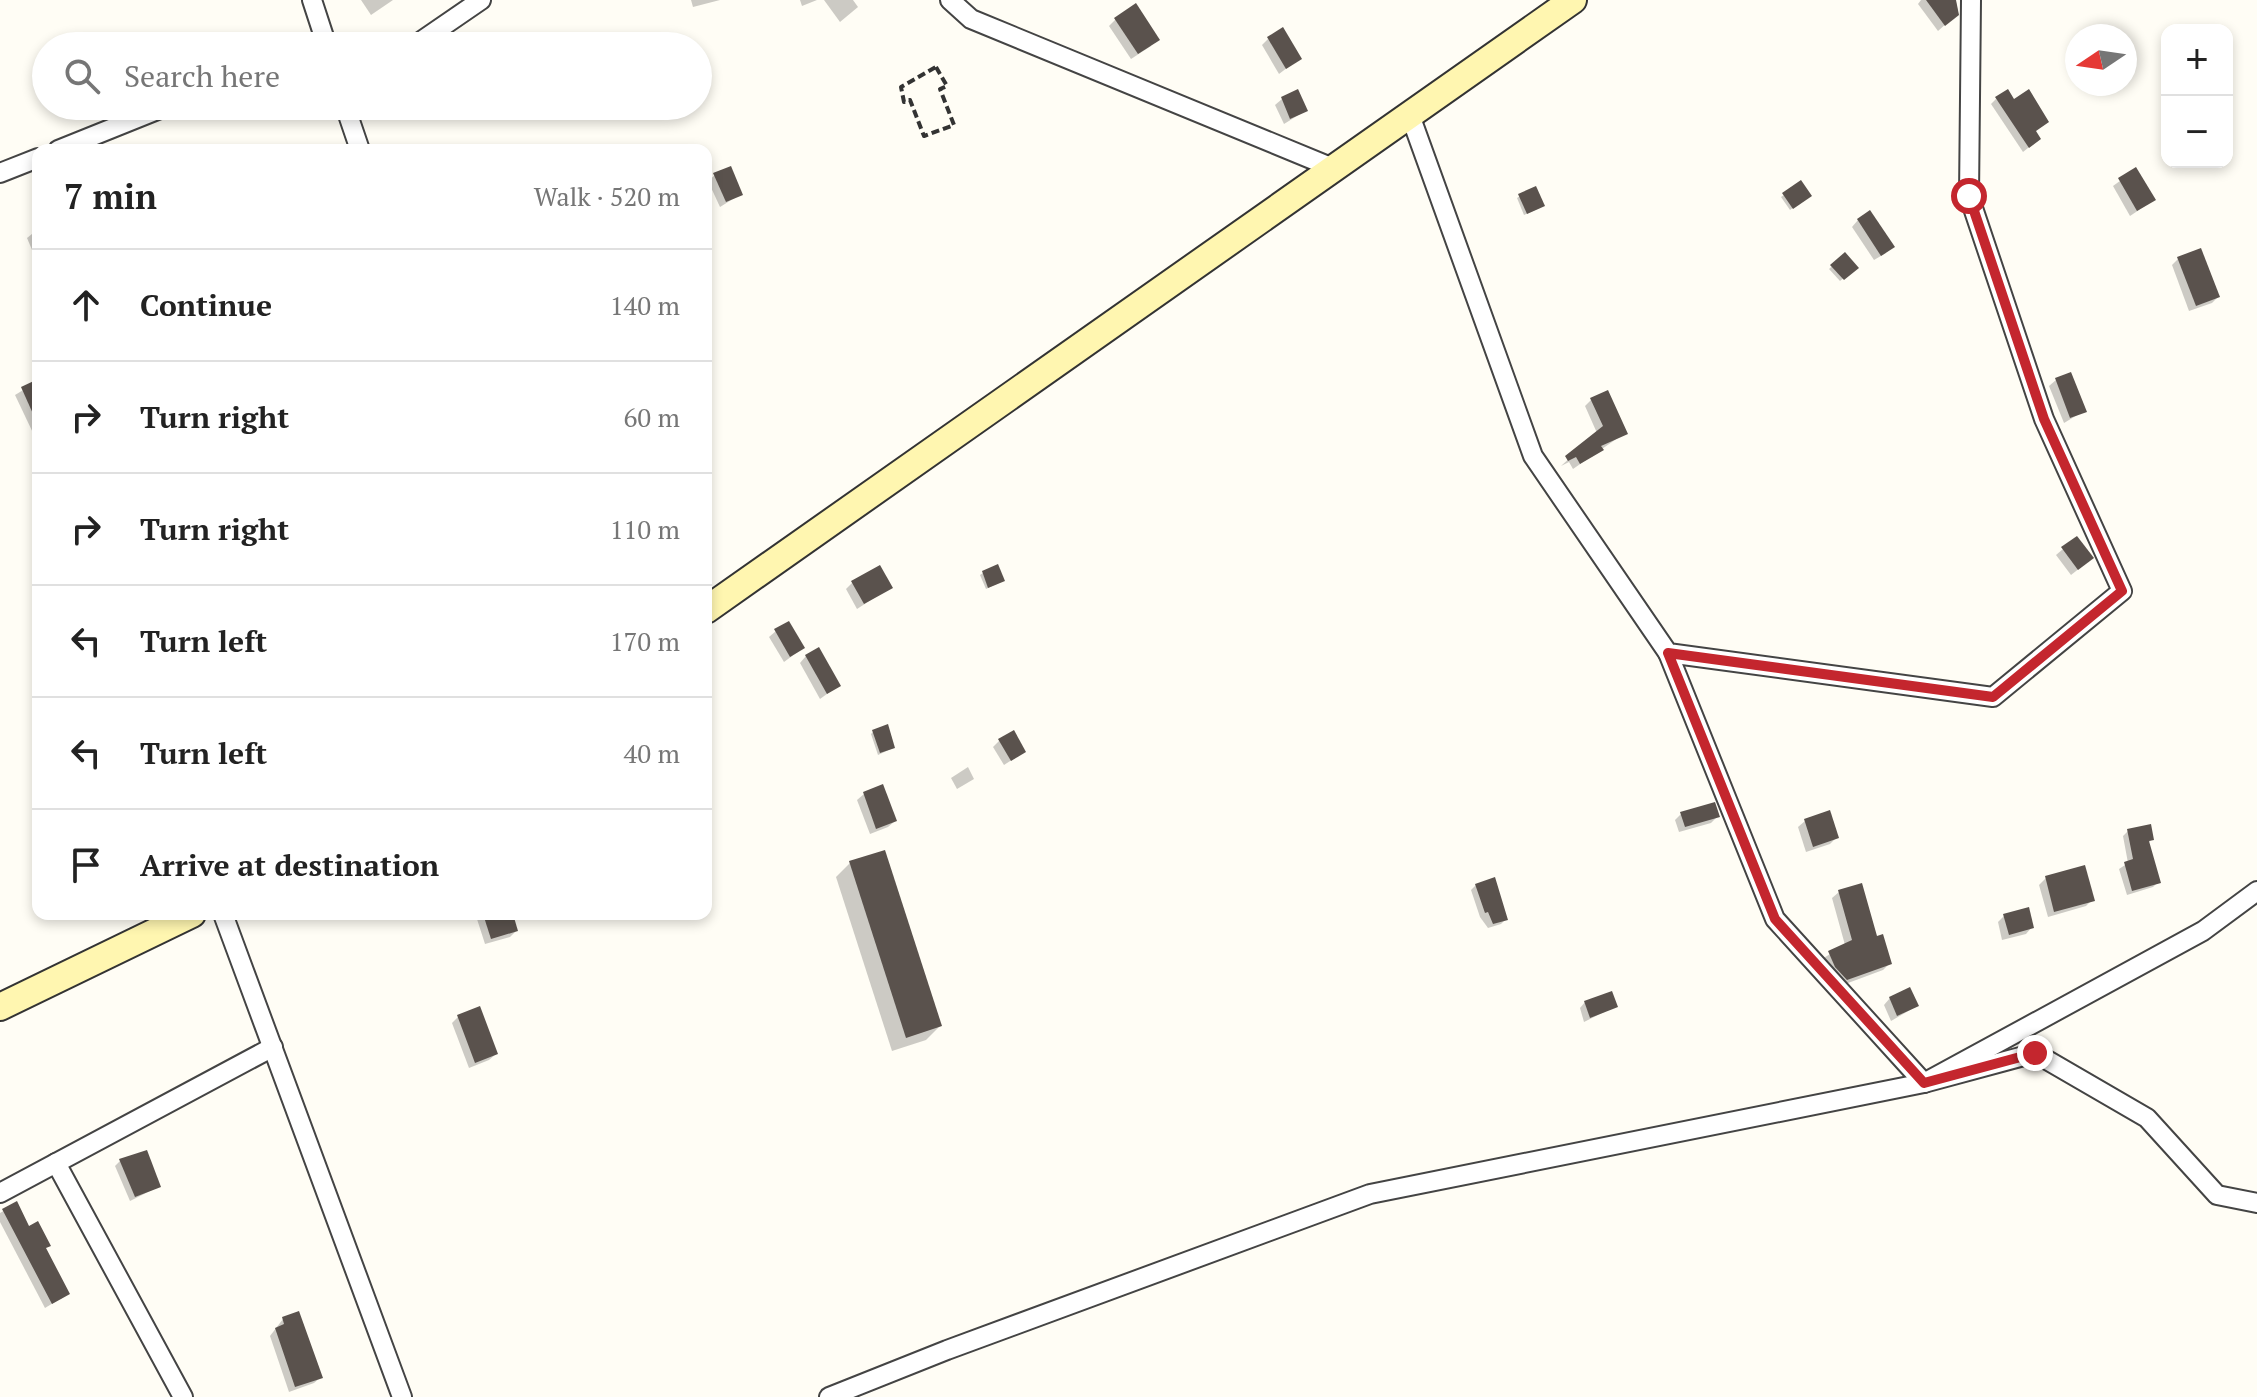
<!DOCTYPE html>
<html lang="en">
<head>
<meta charset="utf-8">
<style>
  :root { --surface:#fff; --page:#f6f6f6; --text:#222; --muted:#767676; --line:#e0e0e0 }
  body { margin:0; font-family:"PT Serif",serif; background:var(--page); color:var(--text) }
  .controls { position:absolute; right:24px; top:24px; display:grid; overflow:hidden; border-radius:16px; box-shadow:0 4px 12px #0003 }
  .controls button { width:72px; height:72px; display:grid; place-items:center; padding:0; border:0; border-bottom:2px solid var(--line); background:var(--surface); color:var(--text); font:40px sans-serif }
  .compass { position:absolute; left:2065px; top:24px; width:72px; height:72px; border-radius:50%; background:var(--surface); box-shadow:0 4px 12px #0003; rotate:257deg }
  .stop { position:absolute; width:24px; height:24px; margin:-18px; border:6px solid #c4262e; border-radius:50%; background:#fff }
  .stop.end { background:#c4262e; border-color:#fff; box-shadow:0 2px 8px #0008 }
  .list { margin:0; padding:0; list-style:none }
  h2 { display:flex; justify-content:space-between; align-items:center; height:104px; margin:0; padding:0 32px; font-size:34px }
  h2 small { font-size:26px; font-weight:400; color:var(--muted) }
  .list li { display:grid; grid-template-columns:52px 1fr auto; gap:24px; align-items:center; box-sizing:border-box; height:112px; padding:0 32px; border-top:2px solid var(--line) }
  .list b { display:block; font-size:30px; white-space:nowrap }
  .list em { font-size:26px; font-style:normal; color:var(--muted) }
  .icon { flex:none; width:44px; height:44px; fill:none; stroke:currentColor; stroke-width:2; stroke-linecap:round; stroke-linejoin:round }
  .map { position:relative; flex:none; width:2257px; height:1397px; overflow:hidden }
  .search { position:absolute; background:var(--surface); box-shadow:0 4px 12px #0003; left:32px; top:32px; width:680px; height:88px; display:flex; align-items:center; gap:20px; box-sizing:border-box; padding:0 28px; border-radius:44px; color:var(--muted); font-size:30px }
  .panel { position:absolute; background:var(--surface); box-shadow:0 4px 12px #0003; left:32px; top:144px; width:680px; height:776px; border-radius:16px }
  .map>svg:first-child { display:block }
  .shadow { fill:#0003 }
  .building { fill:#5a524d }
  .lines { fill:none; stroke-linecap:round; stroke-linejoin:round }
  .minor-casing { stroke:#444; stroke-width:22 }
  .secondary-casing { stroke:#333; stroke-width:30 }
  .path { stroke:#333; stroke-width:4; stroke-dasharray:8 4; stroke-linecap:butt }
  .minor { stroke:#fff; stroke-width:18 }
  .secondary { stroke:#fff6b0; stroke-width:26 }
  .route { stroke:#c4262e; stroke-width:10 }
</style>
</head>
<body>
<div class="map">
<svg width="2257" height="1397" viewBox="0 0 2257 1397">
  <rect width="100%" height="100%" fill="#fffdf5"/>
  <!-- shadow -->
  <g class="shadow">
    <path d="M361 0H393L371 15Z"/>
    <path d="M691 0H720L693 7Z"/>
    <path d="M800 0H817L802 6Z"/>
    <path d="M824 0H853L858 7 840 22Z"/>
    <path d="M1921 0H1954L1957 14 1938 31 1918 4Z"/>
    <path d="M1116 19 1151 46 1131 59 1109 26Z"/>
    <path d="M1268 39 1300 58 1279 74 1262 45Z"/>
    <path d="M1282 99 1305 111 1284 124 1275 105Z"/>
    <path d="M1996 99 2034 132 2033 144 2023 152 1991 104Z"/>
    <path d="M2135 170 2154 200 2130 216 2113 186Z"/>
    <path d="M715 175 741 194 720 207 708 181Z"/>
    <path d="M1784 195 1806 198 1790 210 1781 197Z"/>
    <path d="M1520 196 1540 208 1524 215 1517 198Z"/>
    <path d="M1858 220 1886 253 1874 260 1852 227Z"/>
    <path d="M38 229V264L27 238Z"/>
    <path d="M1845 255 1856 268 1840 281 1829 269Z"/>
    <path d="M2178 259 2218 297 2212 303 2189 311 2172 265Z"/>
    <path d="M2056 380 2084 411 2064 423 2049 386Z"/>
    <path d="M38 381V433L34 435 15 395Z"/>
    <path d="M1591 400 1625 433 1573 469 1569 462 1561 466 1597 433 1585 406Z"/>
    <path d="M2063 549 2085 564 2071 575 2056 555Z"/>
    <path d="M983 573 1003 581 986 589 980 575Z"/>
    <path d="M852 583 891 587 857 609 846 589Z"/>
    <path d="M776 631 803 648 784 662 769 637Z"/>
    <path d="M806 656 838 686 820 699 800 663Z"/>
    <path d="M873 732 893 748 878 755 871 734Z"/>
    <path d="M1000 740 1024 752 1004 765 993 747Z"/>
    <path d="M968 767 974 779 957 789 951 778Z"/>
    <path d="M864 794 895 821 888 827 870 834 857 800Z"/>
    <path d="M1681 814 1718 816 1711 823 1679 832 1675 820Z"/>
    <path d="M1805 821 1836 838 1830 844 1806 852 1798 827Z"/>
    <path d="M2128 831 2152 839 2147 844 2158 882 2153 887 2127 895 2119 869 2128 863 2123 836Z"/>
    <path d="M850 863 940 1026 926 1040 892 1051 836 877Z"/>
    <path d="M2046 878 2092 900 2086 906 2048 917 2039 885Z"/>
    <path d="M1476 885 1506 919 1501 924 1488 928 1480 917 1471 890Z"/>
    <path d="M1839 892 1890 963 1883 970 1840 986 1822 959 1845 945 1832 898Z"/>
    <path d="M466 914H511L516 931 510 937 485 944 476 916 468 918Z"/>
    <path d="M2004 916 2032 927 2026 934 2002 940 1998 922Z"/>
    <path d="M1890 998 1917 1006 1891 1021 1884 1005Z"/>
    <path d="M1585 1002 1616 1006 1584 1022 1580 1008Z"/>
    <path d="M458 1017 496 1054 489 1060 469 1068 452 1023Z"/>
    <path d="M120 1161 158 1187 130 1201 115 1166Z"/>
    <path d="M16 1204 68 1294 45 1308 0 1222V1213Z"/>
    <path d="M283 1319 321 1377 314 1383 289 1392 270 1336Z"/>
  </g>
  <!-- building -->
  <g class="building">
    <path d="M1926 0H1956L1959 15 1945 26Z"/>
    <path d="M1136 3 1160 40 1138 54 1114 18Z"/>
    <path d="M1283 27 1302 59 1286 69 1267 37Z"/>
    <path d="M1298 89 1308 111 1290 119 1281 97Z"/>
    <path d="M2008 89 2014 99 2029 89 2049 122 2036 131 2041 139 2029 148 1995 97Z"/>
    <path d="M731 166 743 195 726 202 713 173Z"/>
    <path d="M2136 167 2156 200 2137 211 2118 178Z"/>
    <path d="M1801 180 1812 196 1793 209 1782 193Z"/>
    <path d="M1536 186 1545 206 1527 214 1518 194Z"/>
    <path d="M1870 210 1895 247 1881 256 1857 219Z"/>
    <path d="M2201 248 2220 297 2196 306 2177 257Z"/>
    <path d="M1845 252 1859 268 1844 280 1830 265Z"/>
    <path d="M2071 372 2087 412 2070 418 2055 378Z"/>
    <path d="M38 379V425L21 387Z"/>
    <path d="M1608 390 1628 434 1601 446 1604 450 1580 464 1576 457 1568 461 1565 456 1603 426 1590 398Z"/>
    <path d="M2077 536 2094 558 2078 570 2061 547Z"/>
    <path d="M998 564 1005 581 988 588 982 571Z"/>
    <path d="M880 565 893 588 864 604 851 581Z"/>
    <path d="M789 621 805 648 790 657 774 629Z"/>
    <path d="M819 647 841 686 827 694 805 655Z"/>
    <path d="M888 724 895 748 880 753 872 730Z"/>
    <path d="M1014 730 1026 752 1011 761 998 739Z"/>
    <path d="M883 784 897 821 876 829 863 792Z"/>
    <path d="M1715 802 1720 817 1685 827 1680 812Z"/>
    <path d="M1830 810 1839 838 1813 847 1804 819Z"/>
    <path d="M2151 824 2154 840 2149 841 2161 883 2132 891 2124 862 2133 859 2127 829Z"/>
    <path d="M885 850 942 1026 906 1038 849 861Z"/>
    <path d="M2085 865 2095 901 2054 912 2045 876Z"/>
    <path d="M1495 877 1508 920 1493 924 1488 912 1485 913 1475 884Z"/>
    <path d="M1862 883 1877 936 1883 934 1892 964 1847 980 1835 967 1828 951 1852 940 1838 890Z"/>
    <path d="M2029 907 2034 928 2009 935 2003 914Z"/>
    <path d="M483 914H513L518 931 491 939Z"/>
    <path d="M1910 987 1919 1006 1897 1016 1889 997Z"/>
    <path d="M1612 991 1618 1007 1590 1018 1584 1001Z"/>
    <path d="M480 1006 498 1054 475 1063 457 1015Z"/>
    <path d="M147 1150 161 1187 135 1197 119 1159Z"/>
    <path d="M17 1201 29 1226 38 1221 51 1246 46 1248 70 1294 52 1304 2 1209Z"/>
    <path d="M299 1311 323 1378 295 1387 275 1328 284 1324 282 1317Z"/>
  </g>
  <g class="lines">
    <defs>
      <g id="minor">
        <path d="M312 0 327 46"/>
        <path d="M950 0 971 19 1333 168"/>
        <path d="M414 46 481 0"/>
        <path d="M345 106 360 150"/>
        <path d="M1410 115 1533 456 1668 653 1993 697 2122 591 2044 419 1969 196 1971 0"/>
        <path d="M58 150 160 109"/>
        <path d="M0 173 38 158"/>
        <path d="M1668 653 1775 919 1924 1083 2203 931 2257 891"/>
        <path d="M223 914 402 1397"/>
        <path d="M56 1163 183 1397"/>
        <path d="M0 1193 273 1047"/>
        <path d="M829 1397 947 1350 1370 1194 1924 1083 2035 1053 2147 1118 2217 1195 2257 1203"/>
      </g>
      <g id="secondary">
        <path d="M706 610 1573 0"/>
        <path d="M0 1007 192 914"/>
      </g>
    </defs>
    <!-- minor casing -->
    <use href="#minor" class="minor-casing"/>
    <!-- secondary casing -->
    <use href="#secondary" class="secondary-casing"/>
    <!-- path -->
    <path class="path" d="M936 67 947 86 940 89 954 125 924 136 910 100 904 102 901 87Z"/>
    <!-- minor -->
    <use href="#minor" class="minor"/>
    <!-- secondary -->
    <use href="#secondary" class="secondary"/>
  </g>
  <g class="lines">
    <!-- route -->
    <path class="route" d="M1969 196 2044 419 2122 591 1993 697 1668 653 1775 919 1924 1083 2035 1053"/>
  </g>
</svg>
<div class="controls">
<button>+</button>
<button>−</button>
</div>
<svg class="compass" viewBox="-18 -18 36 36"><path d="M0-13l5 13h-10z" fill="#e53935"/><path d="M0 13l5-13h-10z" fill="#767676"/></svg>
<div class="stop" style="left:1969px;top:196px"></div>
<div class="stop end" style="left:2035px;top:1053px"></div>
<div class="search"><svg class="icon" aria-label="search" viewBox="0 0 24 24"><circle cx="10" cy="10" r="6"/><path d="M15 15l6 6"/></svg>Search here</div>
<section class="panel">
<h2>7 min<small>Walk · 520 m</small></h2>
<ul class="list">
<li><svg class="icon" aria-label="ahead" viewBox="0 0 24 24"><path d="M12 20V5M6 11l6-6 6 6"/></svg><div><b>Continue</b></div><em>140 m</em></li>
<li><svg class="icon" aria-label="right" viewBox="0 0 24 24"><path d="M7 20v-9h11M14 6l5 5-5 5"/></svg><div><b>Turn right</b></div><em>60 m</em></li>
<li><svg class="icon" aria-label="right" viewBox="0 0 24 24"><path d="M7 20v-9h11M14 6l5 5-5 5"/></svg><div><b>Turn right</b></div><em>110 m</em></li>
<li><svg class="icon" aria-label="left" viewBox="0 0 24 24"><path d="M17 20v-9H6M10 6l-5 5 5 5"/></svg><div><b>Turn left</b></div><em>170 m</em></li>
<li><svg class="icon" aria-label="left" viewBox="0 0 24 24"><path d="M17 20v-9H6M10 6l-5 5 5 5"/></svg><div><b>Turn left</b></div><em>40 m</em></li>
<li><svg class="icon" aria-label="arrive" viewBox="0 0 24 24"><path d="M6 21V4h12l-3 4 3 4H6"/></svg><div><b>Arrive at destination</b></div></li>
</ul>
</section>
</div>
</body>
</html>
